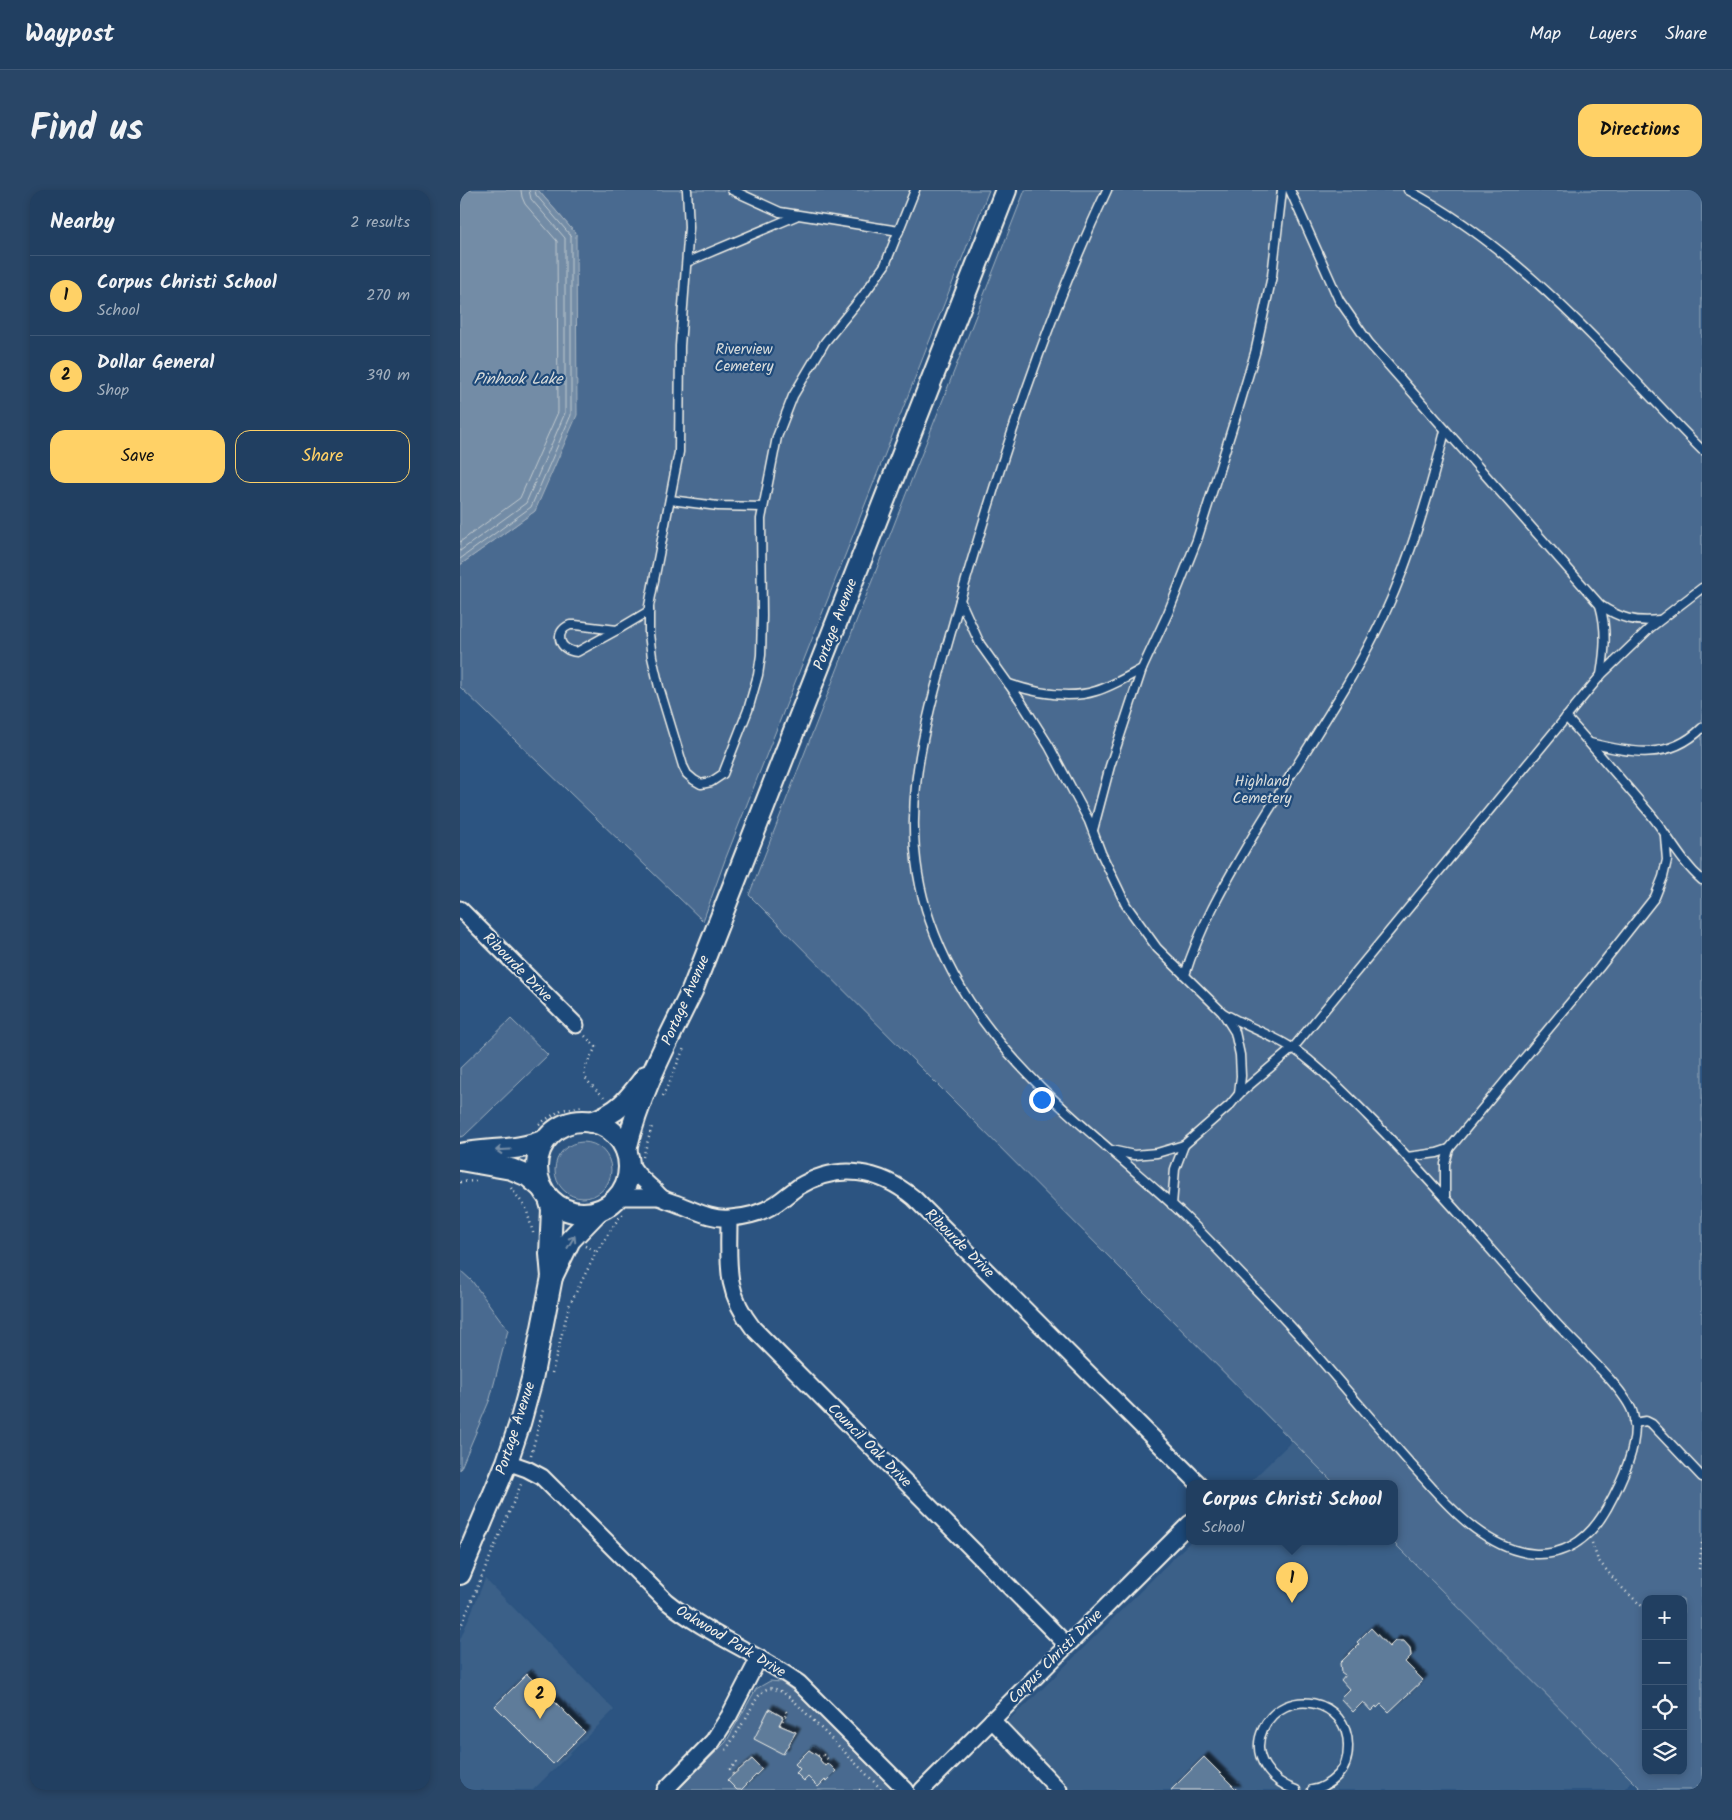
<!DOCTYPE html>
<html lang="en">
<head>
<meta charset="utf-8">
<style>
  :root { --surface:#213f61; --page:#294667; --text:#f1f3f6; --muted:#a2afbd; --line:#3e5876; --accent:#ffd166 }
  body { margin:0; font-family:Kalam,sans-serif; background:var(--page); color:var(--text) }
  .controls { position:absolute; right:15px; bottom:15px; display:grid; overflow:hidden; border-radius:10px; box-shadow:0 2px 8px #0003 }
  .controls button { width:45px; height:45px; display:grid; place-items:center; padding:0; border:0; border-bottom:1px solid var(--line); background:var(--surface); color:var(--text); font:25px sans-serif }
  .you { position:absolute; left:581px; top:909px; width:18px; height:18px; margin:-12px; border:4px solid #fff; border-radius:50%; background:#1a73e8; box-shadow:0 0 0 8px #1a73e833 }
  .badge { display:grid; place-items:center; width:32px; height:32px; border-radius:50%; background:var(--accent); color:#111; font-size:16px; font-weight:700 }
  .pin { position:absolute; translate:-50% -41px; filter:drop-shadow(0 1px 2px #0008) }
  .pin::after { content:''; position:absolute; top:26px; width:18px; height:15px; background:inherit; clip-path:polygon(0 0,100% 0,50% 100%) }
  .popup { position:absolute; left:726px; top:1290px; width:212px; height:65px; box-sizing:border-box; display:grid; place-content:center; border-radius:10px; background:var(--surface); filter:drop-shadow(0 1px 4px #0005); font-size:16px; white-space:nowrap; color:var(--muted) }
  .popup b { font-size:19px; color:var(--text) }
  .popup::after { content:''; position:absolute; left:50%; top:100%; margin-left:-10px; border:10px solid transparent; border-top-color:var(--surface) }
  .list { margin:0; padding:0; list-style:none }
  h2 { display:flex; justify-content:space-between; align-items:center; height:65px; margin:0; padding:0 20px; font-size:21px }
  h2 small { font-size:16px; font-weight:400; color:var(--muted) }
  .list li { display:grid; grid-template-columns:32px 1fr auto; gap:15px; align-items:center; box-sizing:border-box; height:80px; padding:0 20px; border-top:1px solid var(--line) }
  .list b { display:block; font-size:19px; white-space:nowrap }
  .list p { margin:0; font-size:16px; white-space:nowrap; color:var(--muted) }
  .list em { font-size:16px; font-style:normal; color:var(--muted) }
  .actions { display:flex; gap:10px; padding:15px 20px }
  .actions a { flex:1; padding:11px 0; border:1px solid var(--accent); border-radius:15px; text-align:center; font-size:18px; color:var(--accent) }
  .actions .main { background:var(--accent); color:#111 }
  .icon { flex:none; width:28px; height:28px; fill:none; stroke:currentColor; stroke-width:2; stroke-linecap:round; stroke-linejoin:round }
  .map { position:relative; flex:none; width:1242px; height:1600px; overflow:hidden; border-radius:15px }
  header { display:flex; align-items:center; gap:30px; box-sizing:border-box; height:70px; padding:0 25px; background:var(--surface); border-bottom:1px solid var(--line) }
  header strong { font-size:24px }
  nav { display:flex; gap:28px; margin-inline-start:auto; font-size:18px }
  .intro { display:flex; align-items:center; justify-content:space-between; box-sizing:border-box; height:120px; padding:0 30px }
  h1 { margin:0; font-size:35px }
  .button { padding:12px 22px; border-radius:15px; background:var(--accent); color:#111; font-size:18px; font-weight:700 }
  main { display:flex; gap:30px; padding:0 30px }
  aside { flex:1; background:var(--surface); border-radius:15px; box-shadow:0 2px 8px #0003 }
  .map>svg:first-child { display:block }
  .built { fill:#3b6088 }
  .green { fill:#496b90; stroke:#9eaebc; fill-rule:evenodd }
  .water { fill:#738ca6; stroke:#a7b4c0 }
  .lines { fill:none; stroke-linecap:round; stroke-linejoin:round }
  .shore { stroke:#c0c9ce; stroke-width:1 }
  .building { fill:#5e7b9a; stroke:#f4f1e8; filter:url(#shadow) }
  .lane-casing { stroke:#f4f1e8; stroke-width:11 }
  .street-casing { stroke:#f4f1e8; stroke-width:19 }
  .secondary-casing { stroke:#f4f1e8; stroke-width:24 }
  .path { stroke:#f4f1e8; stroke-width:2.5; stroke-dasharray:1 4; stroke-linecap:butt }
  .lane { stroke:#1f4a7a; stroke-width:8 }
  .street { stroke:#1f4a7a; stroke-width:15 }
  .secondary { stroke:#1f4a7a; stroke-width:20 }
  .oneway { stroke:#748da6 }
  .labels { text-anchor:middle; stroke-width:4.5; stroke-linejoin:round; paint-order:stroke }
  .park-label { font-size:15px; fill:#dadddb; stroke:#1f4a7a }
  .street-label { font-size:15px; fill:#f4f1e8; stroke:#1f4a7a }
  .water-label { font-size:16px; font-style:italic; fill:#dadddb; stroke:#1f4a7a }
</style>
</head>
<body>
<header>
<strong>Waypost</strong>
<nav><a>Map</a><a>Layers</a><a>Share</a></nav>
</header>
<div class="intro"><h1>Find us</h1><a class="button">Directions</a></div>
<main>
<aside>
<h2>Nearby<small>2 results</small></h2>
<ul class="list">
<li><span class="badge">1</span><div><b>Corpus Christi School</b><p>School</p></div><em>270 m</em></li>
<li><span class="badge">2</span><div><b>Dollar General</b><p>Shop</p></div><em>390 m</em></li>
</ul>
<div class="actions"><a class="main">Save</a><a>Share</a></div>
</aside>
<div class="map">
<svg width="1242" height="1600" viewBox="0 0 1242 1600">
  <defs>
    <filter id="shadow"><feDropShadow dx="4.5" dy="-4.5" stdDeviation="1" flood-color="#0009"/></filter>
  </defs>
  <rect width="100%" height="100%" fill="#2c5481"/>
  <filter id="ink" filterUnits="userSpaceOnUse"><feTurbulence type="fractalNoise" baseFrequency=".02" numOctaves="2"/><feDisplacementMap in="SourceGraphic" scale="10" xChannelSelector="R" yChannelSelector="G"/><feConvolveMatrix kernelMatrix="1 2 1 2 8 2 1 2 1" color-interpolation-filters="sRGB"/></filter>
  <g filter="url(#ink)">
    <!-- built -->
    <g class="built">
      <path d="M832 1251 875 1294H788Z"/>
      <path d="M730 1352H933L1173 1590 1163 1600H611L546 1533 558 1521 565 1516Z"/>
      <path d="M25 1389 154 1520 73 1600H0V1450Z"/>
    </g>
    <!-- green -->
    <g class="green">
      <path d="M78 0H529L265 670 243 731 0 497V375L75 321 116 44Z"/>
      <path d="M565 0H1242V1592L1234 1600H1182L933 1352H934V1294H875L289 705ZM1186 1409H1223V1581H1186Z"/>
      <path d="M51 829 88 865 4 946 0 947V878Z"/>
      <circle cx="123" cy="980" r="28"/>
      <path d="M0 1080 12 1091 48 1140 30 1209 0 1280Z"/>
      <path d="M310 1491 321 1492 339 1505 433 1600H218L266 1552 296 1499Z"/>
    </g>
    <!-- water -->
    <path class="water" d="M0 0H78L116 44 117 225 75 321 0 375Z"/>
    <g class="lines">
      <!-- shore -->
      <g class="shore">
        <path d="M0 352 60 308 98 222 97 51 65 14 62 7 61 0"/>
        <path d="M0 361 66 313 105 223V48L71 9 69 0"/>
        <path d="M0 369 71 317 111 225V46L76 5 75 0"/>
      </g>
    </g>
    <!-- building -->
    <g class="building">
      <path d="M911 1438 929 1457 935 1451H944L950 1458 951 1466 945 1472 963 1490 929 1522 921 1514 917 1518 916 1516 911 1521 903 1512 893 1522 880 1508 889 1499 881 1490 885 1485 881 1482 880 1473 899 1454 897 1452Z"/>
      <path d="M67 1484 125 1542 93 1574 35 1516Z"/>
      <path d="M309 1519 323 1527 319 1535 336 1542 323 1564 294 1549Z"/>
      <path d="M349 1560 358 1566 361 1569 360 1570 365 1576 368 1573 376 1581 366 1591 365 1590 358 1597 348 1587 344 1591 336 1583 340 1579 335 1574Z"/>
      <path d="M744 1567 777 1600H711Z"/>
      <path d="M292 1569 302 1579 281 1600H277L267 1590Z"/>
    </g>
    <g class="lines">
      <defs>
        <g id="lane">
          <path d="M227 0 229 37 220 156 219 262 189 416V444L192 467 199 497 223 576 227 584 234 590 241 594 251 592 263 584 288 520 298 485 301 465 302 426 301 329 317 247 333 206 365 152 402 107 425 75 455 0"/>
          <path d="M272 0 320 22 439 41"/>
          <path d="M647 0C585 131 541 271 500 410L520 454 560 510 589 556 629 631 641 663 666 715 697 758 763 823 775 842 780 865 781 886 779 904"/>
          <path d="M830 0 879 110 909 153 1140 415C1159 428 1176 433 1199 430"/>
          <path d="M948 0C1065 62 1150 167 1242 260"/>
          <path d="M227 72 336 26"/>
          <path d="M210 310 258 316 303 317"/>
          <path d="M500 410C471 516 431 621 470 731 484 772 507 811 533 844 585 910 652 959 714 1016 736 1036 756 1058 777 1080 802 1106 828 1132 852 1160 887 1200 921 1241 957 1281 976 1302 997 1327 1021 1343 1037 1354 1056 1363 1076 1364 1109 1365 1132 1345 1147 1318 1161 1293 1181 1252 1173 1224 1167 1201 1114 1153 1096 1133 1033 1064 974 992 908 926 889 907 871 888 850 871 825 849 792 840 763 823"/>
          <path d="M1140 415C1147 440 1145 460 1141 485"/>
          <path d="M110 435H115L157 440 117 462C99 461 93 442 110 435Z"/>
          <path d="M157 440 189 421"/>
          <path d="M549 494C576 503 608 510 636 501 652 496 667 487 682 479"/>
          <path d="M1106 527C1135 559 1164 593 1192 626 1209 647 1221 672 1242 690"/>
          <path d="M1130 553C1170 563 1209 571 1242 538"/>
          <path d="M633 640 650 576 682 479 708 423 737 350 781 210 795 163 812 86 822 0"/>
          <path d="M725 785C739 739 763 697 787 656 820 600 856 547 889 491 906 462 922 432 935 400 956 349 972 294 985 241"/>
          <path d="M651 960 674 965 697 963 724 955 770 915 779 904 833 858 1141 485 1190 438 1242 398"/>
          <path d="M947 967 977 963 989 959"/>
          <path d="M985 1007V974L989 959 1139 778 1195 707 1203 687 1207 670 1205 646"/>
          <path d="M712 1015 715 979 724 955"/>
          <path d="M1174 1233 1186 1231 1192 1234 1242 1287"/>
          <path d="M836 1600C811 1592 790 1566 803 1539 824 1495 889 1509 888 1557 888 1568 885 1578 878 1585 871 1592 863 1599 852 1600"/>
        </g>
        <g id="street">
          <path d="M0 719 116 835"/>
          <path d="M169 972C177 985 180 987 191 997 195 1000 198 1005 202 1008 208 1011 216 1013 223 1016 238 1022 254 1030 270 1028 286 1027 304 1022 317 1013 324 1008 331 1002 338 997 378 973 419 979 454 1008L739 1294"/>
          <path d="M158 1007H201"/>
          <path d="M269 1029C269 1072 264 1101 293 1138L607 1455"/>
          <path d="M47 1272 67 1279 82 1287 206 1411C247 1444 297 1463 339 1493L446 1600"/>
          <path d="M532 1530 599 1600"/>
          <path d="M205 1600 253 1551 269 1526 299 1468"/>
          <path d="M462 1600 730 1333"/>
        </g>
        <g id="secondary">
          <circle cx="123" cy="977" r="46"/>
          <path d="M131 932C159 923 169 909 186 886"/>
          <path d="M166 960C179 904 207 852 232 801L546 0"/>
          <path d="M0 964C29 958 57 962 85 950"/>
          <path d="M0 970 51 979 68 986 81 997"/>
          <path d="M92 1087 110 1050 137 1022"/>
          <path d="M0 1384 47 1272 60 1233 72 1189 92 1087 90 1064 92 1019 89 1009"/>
        </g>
      </defs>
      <!-- lane casing -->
      <use href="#lane" class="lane-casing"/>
      <!-- street casing -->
      <use href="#street" class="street-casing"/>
      <!-- secondary casing -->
      <use href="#secondary" class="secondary-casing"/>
      <!-- path -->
      <g class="path">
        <path d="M125 846 136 857C119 888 120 884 144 907"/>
        <path d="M203 906 225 856"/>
        <path d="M79 934 101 920 124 916"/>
        <path d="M183 967 192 937"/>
        <path d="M0 992 16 991"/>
        <path d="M51 998 66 1018 74 1046"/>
        <path d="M125 1056 136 1061"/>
        <path d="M92 1183 109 1116 137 1061 158 1029 166 1022"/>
        <path d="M71 1265 83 1220"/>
        <path d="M1132 1353 1138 1370 1159 1395 1186 1420"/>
        <path d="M1239 1379 1242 1353"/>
        <path d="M0 1438 62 1292"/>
        <path d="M286 1528C301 1500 306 1486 335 1512L422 1600"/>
        <path d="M320 1535 327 1523 325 1520"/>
        <path d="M266 1560 283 1533"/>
        <path d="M358 1566 363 1565 370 1571"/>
        <path d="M273 1584 270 1579 278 1571"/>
        <path d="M399 1600H401"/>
      </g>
      <!-- lane -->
      <use href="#lane" class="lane"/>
      <!-- street -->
      <use href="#street" class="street"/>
      <!-- secondary -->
      <use href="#secondary" class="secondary"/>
    </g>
    <!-- one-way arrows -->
    <defs><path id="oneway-shaft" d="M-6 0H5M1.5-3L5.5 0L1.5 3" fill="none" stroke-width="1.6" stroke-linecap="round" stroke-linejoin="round" transform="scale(1.25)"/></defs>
    <g class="oneway">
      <use href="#oneway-shaft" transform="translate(43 960) rotate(177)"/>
      <use href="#oneway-shaft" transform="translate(111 1052) rotate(-59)"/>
    </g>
  </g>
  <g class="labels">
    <!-- park labels -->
    <g class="park-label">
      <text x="284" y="164">Riverview<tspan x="284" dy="17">Cemetery</tspan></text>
      <text x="802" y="596">Highland<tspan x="802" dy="17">Cemetery</tspan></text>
    </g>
    <!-- street labels -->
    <g class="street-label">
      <text transform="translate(375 434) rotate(-69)" y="5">Portage Avenue</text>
      <text transform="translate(58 777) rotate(45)" y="5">Ribourde Drive</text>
      <text transform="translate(225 810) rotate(-66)" y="5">Portage Avenue</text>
      <text transform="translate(500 1053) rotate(45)" y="5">Ribourde Drive</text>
      <text transform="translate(55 1238) rotate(-72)" y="5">Portage Avenue</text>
      <text transform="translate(410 1255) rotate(45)" y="5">Council Oak Drive</text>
      <text transform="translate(271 1451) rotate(31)" y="5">Oakwood Park Drive</text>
      <text transform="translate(595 1466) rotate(-45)" y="5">Corpus Christi Drive</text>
    </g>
    <!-- water labels -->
    <g class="water-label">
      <text x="58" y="194">Pinhook Lake</text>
    </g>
  </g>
</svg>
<div class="controls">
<button>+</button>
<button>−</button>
<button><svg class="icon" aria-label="locate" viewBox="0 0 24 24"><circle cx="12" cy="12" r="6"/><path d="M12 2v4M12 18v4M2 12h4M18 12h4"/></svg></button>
<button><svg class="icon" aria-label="layers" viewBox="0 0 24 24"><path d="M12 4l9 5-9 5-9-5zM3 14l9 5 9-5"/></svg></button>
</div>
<div class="you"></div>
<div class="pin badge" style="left:832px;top:1413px">1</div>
<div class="popup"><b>Corpus Christi School</b>School</div>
<div class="pin badge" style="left:80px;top:1529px">2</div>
</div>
</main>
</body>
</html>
